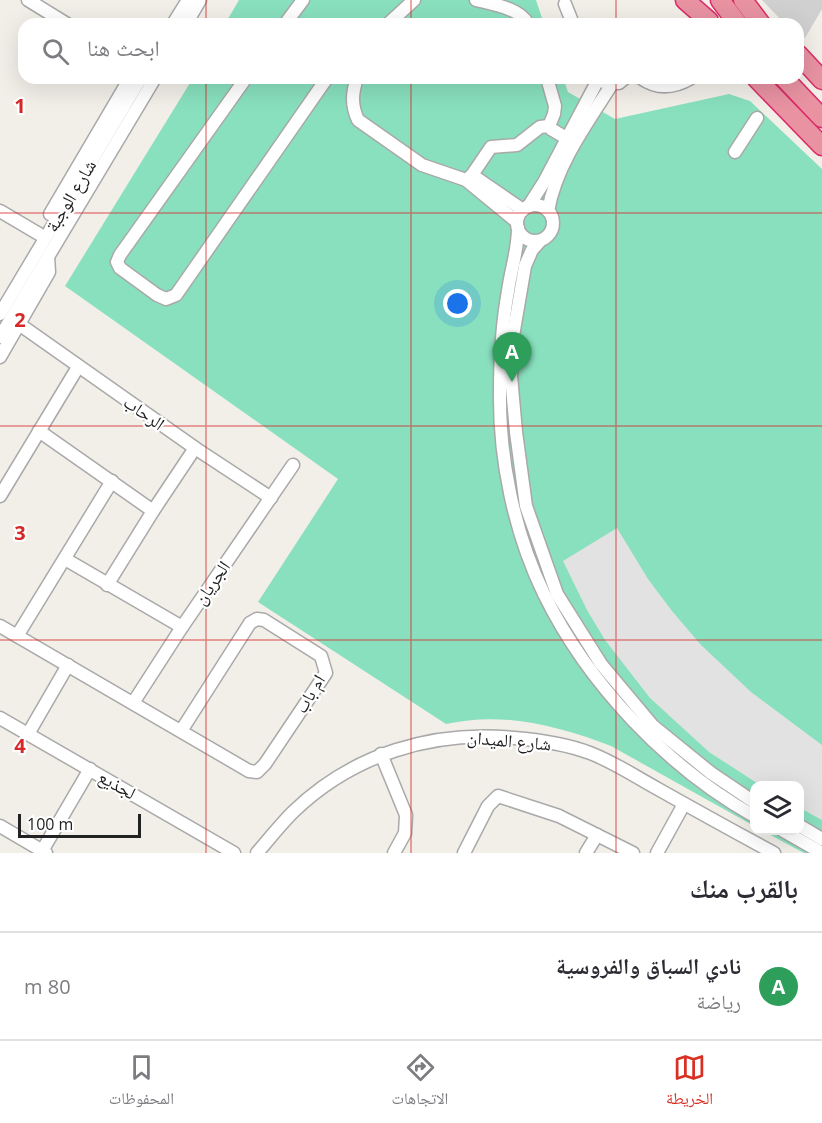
<!DOCTYPE html>
<html lang="ar">
<head>
<meta charset="utf-8">
<style>
  :root { --surface:#fff; --page:#f2f2f3; --text:#2b2b33; --muted:#7c7c81; --line:#e1e1e2; --accent:#d93025 }
  body { margin:0; font-family:"Open Sans","Noto Naskh Arabic",sans-serif; background:var(--page); color:var(--text); direction:rtl }
  .controls { position:absolute; right:18px; bottom:18px; display:grid; overflow:hidden; border-radius:12px; box-shadow:0 6px 24px #0002 }
  .controls button { width:54px; height:54px; display:grid; place-items:center; padding:0; border:0; border-bottom:2px solid var(--line); background:var(--surface); color:var(--text); font:30px sans-serif }
  .scale { position:absolute; left:18px; bottom:15px; width:123px; box-sizing:border-box; padding-left:6px; border:3px solid #222; border-top:0; font-size:16px; line-height:21px; white-space:nowrap; color:#222; -webkit-text-stroke:4px #fff; paint-order:stroke }
  .you { position:absolute; left:458px; top:304px; width:21px; height:21px; margin:-15px; border:4px solid #fff; border-radius:50%; background:#1a73e8; box-shadow:0 0 0 9px #1a73e833 }
  .badge { display:grid; place-items:center; width:39px; height:39px; border-radius:50%; background:var(--accent); color:#fff; font-size:20px; font-weight:700 }
  .pin { position:absolute; translate:-50% -50px; filter:drop-shadow(0 2px 3px #0008) }
  .pin::after { content:''; position:absolute; top:32px; width:21px; height:18px; background:inherit; clip-path:polygon(0 0,100% 0,50% 100%) }
  .list { margin:0; padding:0; list-style:none }
  h2 { display:flex; justify-content:space-between; align-items:center; height:78px; margin:0; padding:0 24px; font-size:26px }
  h2 small { font-size:20px; font-weight:400; color:var(--muted) }
  .list li { display:grid; grid-template-columns:39px 1fr auto; gap:18px; align-items:center; box-sizing:border-box; height:108px; padding:0 24px; border-top:2px solid var(--line) }
  .list b { display:block; font-size:22px; white-space:nowrap }
  .list p { margin:0; font-size:20px; white-space:nowrap; color:var(--muted) }
  .list em { font-size:20px; font-style:normal; color:var(--muted) }
  .icon { flex:none; width:33px; height:33px; fill:none; stroke:currentColor; stroke-width:2; stroke-linecap:round; stroke-linejoin:round }
  .map { position:relative; flex:none; width:822px; height:853px; overflow:hidden; direction:ltr }
  .search { position:absolute; background:var(--surface); box-shadow:0 6px 24px #0002; left:18px; right:18px; top:18px; height:66px; display:flex; align-items:center; gap:15px; box-sizing:border-box; padding:0 21px; border-radius:18px; color:var(--muted); font-size:22px }
  .sheet { height:186px; background:var(--surface) }
  nav { display:flex; justify-content:space-around; align-items:center; box-sizing:border-box; height:84px; border-top:2px solid var(--line); background:var(--surface); font-size:16px; color:var(--muted) }
  nav a { display:grid; justify-items:center; gap:3px }
  nav .on { color:var(--accent) }
  .map>svg:first-child { display:block }
  .religious { fill:#d0d0d0 }
  .pitch { fill:#88e0be }
  .parking { fill:#e2e2e2 }
  .lines { fill:none; stroke-linecap:round; stroke-linejoin:round }
  .minor-casing { stroke:#a9a9a9; stroke-width:15 }
  .highway-casing { stroke:#dc2a67; stroke-width:21 }
  .minor { stroke:#fff; stroke-width:12 }
  .highway { stroke:#e892a2; stroke-width:18 }
  .grid { fill:none; stroke:#d62828; stroke-width:1.5; stroke-opacity:0.55 }
  .labels { text-anchor:middle; stroke-width:4.5; stroke-linejoin:round; paint-order:stroke }
  .street-label { font-size:18px; fill:#222; stroke:#fff }
  .grid-label { font-size:20px; text-anchor:middle; font-weight:bold; fill:#d62828; stroke:#fff; stroke-width:4.5; stroke-linejoin:round; paint-order:stroke }
</style>
</head>
<body>
<div class="map">
<svg width="822" height="853" viewBox="0 0 822 853">
  <rect width="100%" height="100%" fill="#f2efe9"/>
  <!-- religious -->
  <path class="religious" d="M762 0H822V9L805 38 798 37V24H785Z"/>
  <!-- pitch -->
  <g class="pitch">
    <path d="M239 0H536L544 24H225Z"/>
    <path d="M193 78H563L568 92 615 119 729 94 750 101 822 169V853H804L763 831 800 830V786H754V826L611 746C558 726 503 711 446 724L258 602 338 479 65 286Z"/>
  </g>
  <!-- parking -->
  <path class="parking" d="M617 528 648 579 672 611 701 645 751 692 822 745V820L800 808V786L760 785 709 752 650 698 605 640 587 610 563 561Z"/>
  <g class="lines">
    <defs>
      <g id="minor">
        <path d="M28 0 67 24"/>
        <path d="M476 0C492 4 520 8 528 24"/>
        <path d="M565 4 573 24"/>
        <path d="M173 24 188 0"/>
        <path d="M186 24 200 0"/>
        <path d="M285 24 303 0"/>
        <path d="M388 24 414 0"/>
        <path d="M246 78 120 255 117 262 120 268 157 295 166 299 176 295 327 78"/>
        <path d="M357 78C352 93 351 105 358 120L422 165 466 180 472 175 491 147 517 145 540 127 549 126"/>
        <path d="M547 78 555 106 554 114 549 126 551 129 573 142"/>
        <path d="M641 78C658 90 674 88 691 78"/>
        <path d="M604 82 619 83 625 78"/>
        <path d="M735 152 757 118"/>
        <path d="M472 175 523 210"/>
        <path d="M466 180 517 222"/>
        <circle cx="535" cy="223" r="18"/>
        <path d="M528 207 544 182 599 78"/>
        <path d="M0 211 39 234"/>
        <path d="M548 211C556 165 587 123 612 84"/>
        <path d="M50 214 130 78"/>
        <path d="M518 228C518 250 511 269 508 291 502 324 500 357 500 391 499 459 514 532 544 594 588 684 667 767 754 816"/>
        <path d="M540 241 532 250 525 266 513 336 511 376 516 432 526 506 557 594 601 664 653 726 711 773 754 802"/>
        <path d="M0 314 141 78"/>
        <path d="M19 324 195 448 271 498"/>
        <path d="M0 337 155 78"/>
        <path d="M0 357 49 272 48 256"/>
        <path d="M39 431 153 511"/>
        <path d="M0 496 78 367"/>
        <path d="M65 559 182 627"/>
        <path d="M107 585 153 511 195 448"/>
        <path d="M0 626 249 771 257 772 265 764 326 673 321 656 264 620 257 619 250 623 181 731"/>
        <path d="M17 636 112 481"/>
        <path d="M133 703 182 627 293 465"/>
        <path d="M0 718 234 853"/>
        <path d="M28 734 68 665"/>
        <path d="M381 754 406 815 405 833 394 853"/>
        <path d="M0 826 46 853"/>
        <path d="M800 826 822 839"/>
        <path d="M782 830 822 853"/>
        <path d="M42 851 90 769"/>
        <path d="M257 853C269 839 280 825 293 812 353 754 433 730 514 738 539 740 566 744 590 753 614 762 636 777 658 789 697 811 735 832 774 853"/>
        <path d="M464 853 488 806 498 796 559 816 633 853"/>
        <path d="M586 853 597 835"/>
        <path d="M657 853 684 804"/>
      </g>
      <g id="highway">
        <path d="M685 0 709 21"/>
        <path d="M720 0 738 24"/>
        <path d="M743 0 761 24"/>
        <path d="M798 54 822 80"/>
        <path d="M756 78 822 146"/>
        <path d="M784 78 822 118"/>
      </g>
    </defs>
    <!-- minor casing -->
    <use href="#minor" class="minor-casing"/>
    <!-- highway casing -->
    <use href="#highway" class="highway-casing"/>
    <!-- minor -->
    <use href="#minor" class="minor"/>
    <!-- highway -->
    <use href="#highway" class="highway"/>
  </g>
  <!-- grid -->
  <path class="grid" d="M206 0V24M411 0V24M616 0V24M206 78V853M411 78V853M616 78V853M0 213H822M0 426H822M0 640H822"/>
  <g class="labels">
    <!-- street labels -->
    <g class="street-label">
      <text transform="translate(71 196) rotate(-59)" y="6">شارع الوجبة</text>
      <text transform="translate(144 413) rotate(35)" y="6">الرحاب</text>
      <text transform="translate(212 583) rotate(-55)" y="6">الجريان</text>
      <text transform="translate(310 694) rotate(-59)" y="6">ام باب</text>
      <text transform="translate(509 741) rotate(5)" y="6">شارع الميدان</text>
      <text transform="translate(117 785) rotate(30)" y="6">لجذيع</text>
    </g>
  </g>
  <g class="grid-label">
    <text x="20" y="113">1</text>
    <text x="20" y="327">2</text>
    <text x="20" y="540">3</text>
    <text x="20" y="753">4</text>
  </g>
</svg>
<div class="controls">
<button><svg class="icon" aria-label="layers" viewBox="0 0 24 24"><path d="M12 4l9 5-9 5-9-5zM3 14l9 5 9-5"/></svg></button>
</div>
<div class="scale">100 m</div>
<div class="you"></div>
<div class="pin badge" style="left:512px;top:382px;background:#2e9e5b">A</div>
<div class="search"><svg class="icon" aria-label="search" viewBox="0 0 24 24"><circle cx="10" cy="10" r="6"/><path d="M15 15l6 6"/></svg>ابحث هنا</div>
</div>
<section class="sheet">
<h2>بالقرب منك<small></small></h2>
<ul class="list">
<li><span class="badge" style="background:#2e9e5b">A</span><div><b>نادي السباق والفروسية</b><p>رياضة</p></div><em>80 m</em></li>
</ul>
</section>
<nav>
<a class="on"><svg class="icon" aria-label="map" viewBox="0 0 24 24"><path d="M3 6l6-2 6 2 6-2v14l-6 2-6-2-6 2zM9 4v14M15 6v14"/></svg>الخريطة</a>
<a><svg class="icon" aria-label="directions" viewBox="0 0 24 24"><path d="M12 3l9 9-9 9-9-9zM9 14v-3h6M13 9l2 2-2 2"/></svg>الاتجاهات</a>
<a><svg class="icon" aria-label="saved" viewBox="0 0 24 24"><path d="M7 4h10v16l-5-4-5 4z"/></svg>المحفوظات</a>
</nav>
</body>
</html>
